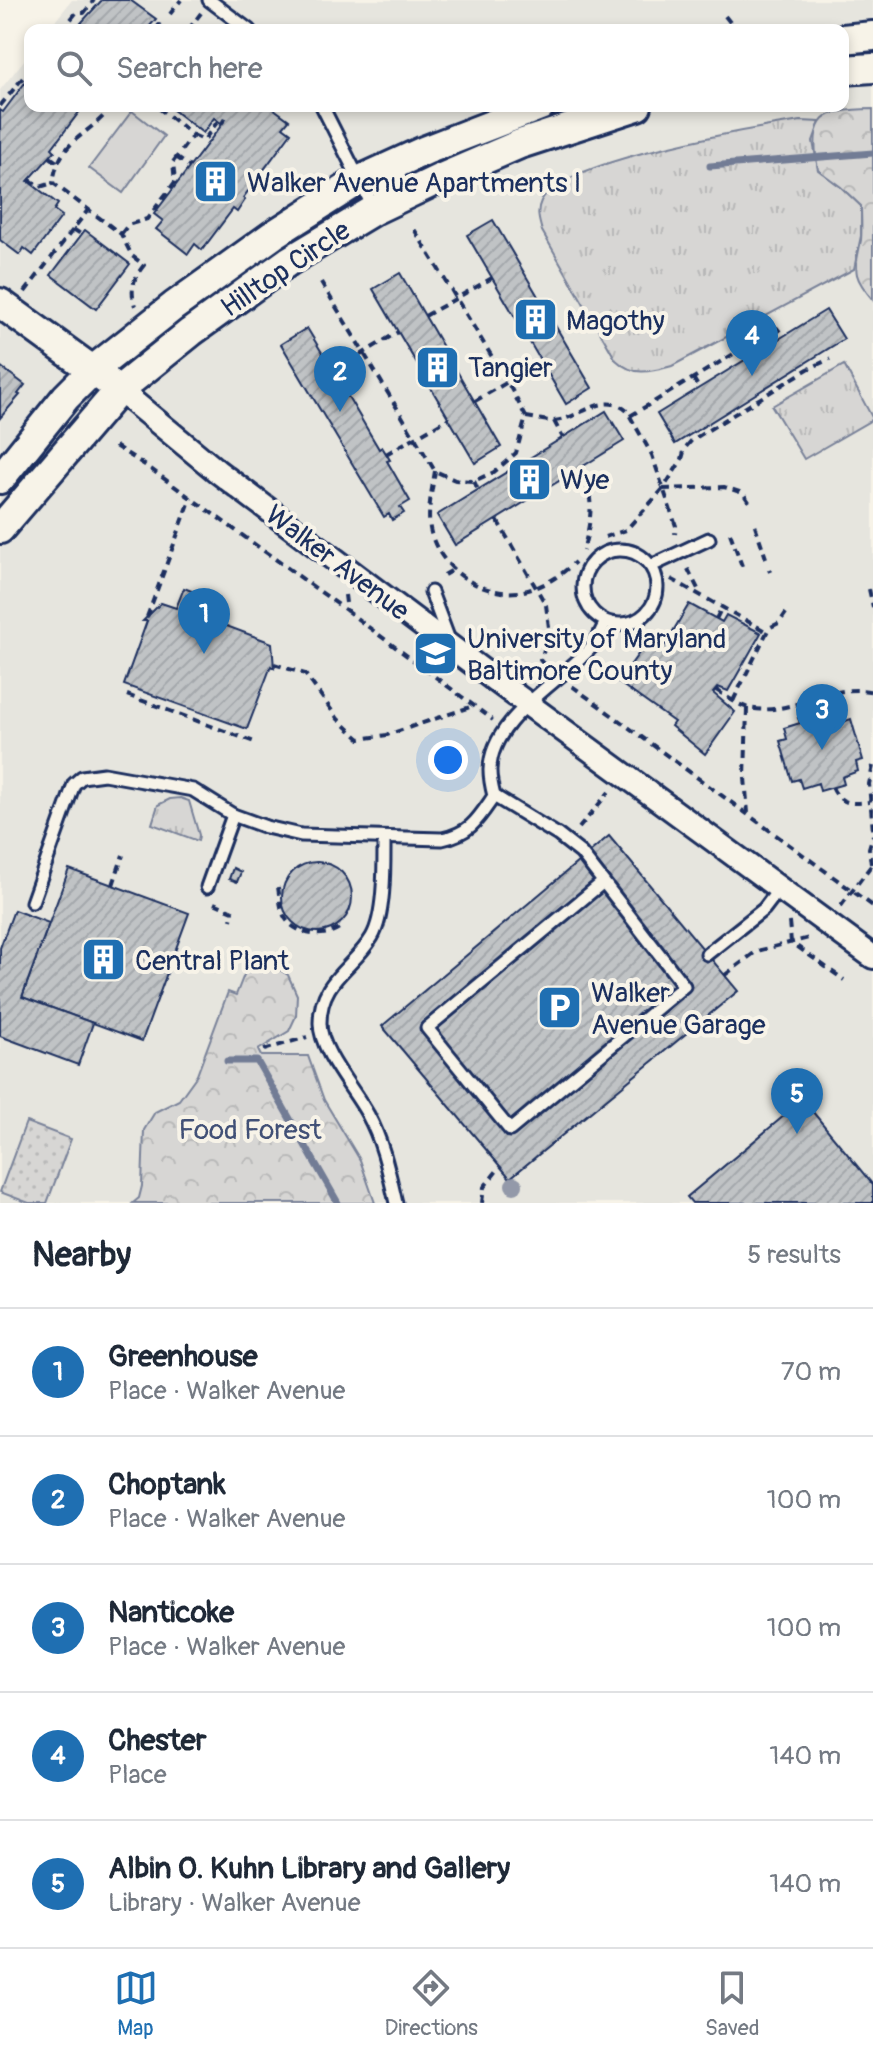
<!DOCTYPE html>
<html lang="en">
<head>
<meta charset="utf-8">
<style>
  :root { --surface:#fff; --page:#f6f6f7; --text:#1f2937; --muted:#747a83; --line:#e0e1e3; --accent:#1f6fb2 }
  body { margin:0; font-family:Pangolin,sans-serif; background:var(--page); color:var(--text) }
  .you { position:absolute; left:448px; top:760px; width:28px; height:28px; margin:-20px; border:6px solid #fff; border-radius:50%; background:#1a73e8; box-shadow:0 0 0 12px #1a73e833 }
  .badge { display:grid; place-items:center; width:52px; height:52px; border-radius:50%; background:var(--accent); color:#fff; font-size:26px; font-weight:700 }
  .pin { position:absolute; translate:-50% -66px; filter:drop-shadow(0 2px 4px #0008) }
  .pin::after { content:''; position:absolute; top:42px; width:28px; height:24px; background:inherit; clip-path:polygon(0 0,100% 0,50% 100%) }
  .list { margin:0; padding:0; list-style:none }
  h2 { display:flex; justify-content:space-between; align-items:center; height:104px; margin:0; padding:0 32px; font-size:34px }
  h2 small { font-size:26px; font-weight:400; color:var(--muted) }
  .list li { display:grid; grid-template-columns:52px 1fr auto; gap:24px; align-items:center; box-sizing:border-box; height:128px; padding:0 32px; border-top:2px solid var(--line) }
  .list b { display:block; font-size:30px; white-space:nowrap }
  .list p { margin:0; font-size:26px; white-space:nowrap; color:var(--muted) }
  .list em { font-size:26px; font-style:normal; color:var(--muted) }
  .icon { flex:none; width:44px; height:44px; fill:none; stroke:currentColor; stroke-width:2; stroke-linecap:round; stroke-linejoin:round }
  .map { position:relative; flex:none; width:873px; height:1203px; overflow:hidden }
  .search { position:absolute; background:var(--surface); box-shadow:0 4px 12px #0003; left:24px; right:24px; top:24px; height:88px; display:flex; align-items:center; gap:20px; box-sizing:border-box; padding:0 28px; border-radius:16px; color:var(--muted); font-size:30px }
  .sheet { height:744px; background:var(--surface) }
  nav { display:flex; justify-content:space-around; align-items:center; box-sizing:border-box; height:112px; border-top:2px solid var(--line); background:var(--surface); font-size:22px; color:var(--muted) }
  nav a { display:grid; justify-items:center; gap:4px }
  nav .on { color:var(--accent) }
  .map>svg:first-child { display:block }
  .built { fill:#e6e5de }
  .grass { fill:url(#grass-tufts); stroke:#798299; stroke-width:2 }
  .forest { fill:url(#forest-crowns); stroke:#798299; stroke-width:2 }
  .garden { fill:url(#garden-dots); stroke:#798299; stroke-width:2 }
  .pitch { fill:#d7d6d4; stroke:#798299; stroke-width:2 }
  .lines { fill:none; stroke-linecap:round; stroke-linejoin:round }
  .stream { stroke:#727c95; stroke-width:7 }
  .building { fill:url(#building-hatch); stroke:#1b2f5e; stroke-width:2 }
  .service-casing { stroke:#1b2f5e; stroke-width:17 }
  .minor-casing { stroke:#1b2f5e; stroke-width:28 }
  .tertiary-casing { stroke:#1b2f5e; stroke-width:34 }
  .path { stroke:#1b2f5e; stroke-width:4; stroke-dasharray:8 6; stroke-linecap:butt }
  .service { stroke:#f7f3e8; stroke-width:11 }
  .minor { stroke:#f7f3e8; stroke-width:22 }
  .tertiary { stroke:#f7f3e8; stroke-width:28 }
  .tree { fill:#9399a9 }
  .labels { text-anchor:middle; stroke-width:8; stroke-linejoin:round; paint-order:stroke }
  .poi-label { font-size:28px; fill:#1b2f5e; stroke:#f7f3e8; text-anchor:start }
  .street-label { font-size:28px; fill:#1b2f5e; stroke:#f7f3e8 }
  .park-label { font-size:28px; fill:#415076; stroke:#f7f3e8 }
</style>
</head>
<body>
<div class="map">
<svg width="873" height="1203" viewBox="0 0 873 1203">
  <defs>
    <pattern id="grass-tufts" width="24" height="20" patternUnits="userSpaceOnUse" patternTransform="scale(2)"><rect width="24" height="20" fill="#d7d6d4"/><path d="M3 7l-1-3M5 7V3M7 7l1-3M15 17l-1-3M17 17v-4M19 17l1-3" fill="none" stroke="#b8b8b8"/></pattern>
    <pattern id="forest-crowns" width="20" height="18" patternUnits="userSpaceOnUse" patternTransform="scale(2)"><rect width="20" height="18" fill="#d7d6d4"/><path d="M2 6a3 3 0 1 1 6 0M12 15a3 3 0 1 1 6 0" fill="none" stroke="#b8b8b8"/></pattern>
    <pattern id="garden-dots" width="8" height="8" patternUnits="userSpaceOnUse" patternTransform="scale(2)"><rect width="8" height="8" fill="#d7d6d4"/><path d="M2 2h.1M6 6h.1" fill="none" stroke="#b8b8b8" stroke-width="1.8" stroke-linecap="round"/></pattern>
    <pattern id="building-hatch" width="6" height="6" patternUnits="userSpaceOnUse" patternTransform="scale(2)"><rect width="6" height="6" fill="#c0c3c5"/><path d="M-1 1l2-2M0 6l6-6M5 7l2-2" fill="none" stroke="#a4a8ac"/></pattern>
  </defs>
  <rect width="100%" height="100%" fill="#f7f3e8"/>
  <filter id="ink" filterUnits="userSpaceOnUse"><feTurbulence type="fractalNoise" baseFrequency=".0125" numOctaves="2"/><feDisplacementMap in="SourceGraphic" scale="16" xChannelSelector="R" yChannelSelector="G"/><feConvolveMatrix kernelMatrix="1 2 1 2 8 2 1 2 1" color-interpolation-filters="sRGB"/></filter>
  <g filter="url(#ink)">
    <!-- built -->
    <path class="built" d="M72 0H873V1203H0V90L30 53V106H843V30H48Z"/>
    <!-- grass -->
    <g class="grass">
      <path d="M801 121 820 122 813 141 818 169 841 187 861 206V236L854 269 672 366C650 372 634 377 616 360L542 231C539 221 536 211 541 201 561 160 754 128 801 121Z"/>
      <path d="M844 365 873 419 804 459 772 406Z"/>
      <path d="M180 798 189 801 199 835 198 841 152 824 158 805 170 799Z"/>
    </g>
    <!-- forest -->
    <g class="forest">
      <path d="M873 109V300C851 274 855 271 861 240 862 229 861 217 861 206L841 187 818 170C809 115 822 110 873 109Z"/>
      <path d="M256 955 288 975 297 995 296 1016 289 1031 258 1050 261 1056H308L324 1100 360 1160 375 1203H133L139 1198 142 1186 144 1130 155 1112 179 1100 197 1075 228 992 236 995 251 957Z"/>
    </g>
    <!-- garden -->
    <path class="garden" d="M26 1122 71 1139 47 1203H29L0 1192Z"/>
    <!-- pitch -->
    <path class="pitch" d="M132 111 164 136 123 193 89 168Z"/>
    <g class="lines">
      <!-- stream -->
      <g class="stream">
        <path d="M710 166 873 153"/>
        <path d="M227 1061H257L338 1203"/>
      </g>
    </g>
    <!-- building -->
    <g class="building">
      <path d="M102 0H130L156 19 149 27 152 30H80L84 25 81 23Z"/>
      <path d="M30 76V106L83 107 52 148 55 151 28 181 58 204 54 210 62 216 33 255 24 248 20 255 0 240V110L3 112Z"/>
      <path d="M168 106H270L289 120 283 127 291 133 243 198 245 200 237 212 233 209 202 250 195 244 188 254 156 229 163 221 154 214 226 119 224 118 221 123 214 118 203 133Z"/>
      <path d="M493 220 592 388 566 404 467 235Z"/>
      <path d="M85 230 130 264 96 309 51 275Z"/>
      <path d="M400 273 501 447 475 463 373 289Z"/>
      <path d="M826 310 844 339 675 444 657 414Z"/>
      <path d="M307 328 329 364 331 363 336 370 339 376 337 378 379 449 382 447 390 460 387 461 410 501 400 507 404 513 392 520 389 514 384 517 281 344Z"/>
      <path d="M0 366 25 385 18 394 20 395 0 418Z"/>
      <path d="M606 411 624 441 455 545 437 515Z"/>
      <path d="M184 588 220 602 213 621 272 643 274 668 271 666 247 729 124 685 147 621H143L161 603 176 608Z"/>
      <path d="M689 604 722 622 726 615 761 633 728 691 718 687 713 693 735 712 705 754 671 726 674 722 618 682 650 638 663 648Z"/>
      <path d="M821 711 823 717 840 712 843 722 851 719 863 760 856 762 858 771 842 777 844 784 820 791 818 783 802 788 799 779 792 781 780 741 787 739 784 728 800 723 798 718Z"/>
      <path d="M609 836 738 991 510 1178 382 1026Z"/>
      <circle cx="317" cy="897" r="35"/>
      <path d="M233 868 241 872 237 882 229 879Z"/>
      <path d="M69 869 189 913 142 1041 22 997Z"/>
      <path d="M14 910 49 923 22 997 93 1023 78 1065 0 1036V948Z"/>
      <path d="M803 1100 873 1185V1203H692L687 1197Z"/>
    </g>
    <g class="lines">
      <defs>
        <g id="service">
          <path d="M209 0 249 30"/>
          <path d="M322 106 374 209"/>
          <circle cx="620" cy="587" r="37"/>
          <path d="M651 566 709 539"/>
          <path d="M431 592 449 640"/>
          <path d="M494 796 558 835 581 853 684 986 510 1130 427 1028 602 883"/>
          <path d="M384 839C384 865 385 915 372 937 353 969 320 979 320 1023 320 1052 355 1090 368 1115 383 1142 389 1173 396 1203"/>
          <path d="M207 887 233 815"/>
          <path d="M32 902 74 784 82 777 104 774 193 790 233 815 266 827 301 835 442 839C471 833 478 819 494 796 492 788 490 779 490 771 489 718 565 680 594 644 599 637 602 629 606 622"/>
          <path d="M707 954 764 909 780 888"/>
        </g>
        <path id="minor" d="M119 390 217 471 495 680 873 957"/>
        <g id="tertiary">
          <path d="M843 39 873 36"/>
          <path d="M843 70 873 68"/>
          <path d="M0 303 106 380"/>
          <path d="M0 479 66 397 93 370 174 306 273 235 358 181 426 150 540 106"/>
          <path d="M0 529 119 390 191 332 289 261 374 210 441 178 520 144 637 106"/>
        </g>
      </defs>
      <!-- service casing -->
      <use href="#service" class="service-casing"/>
      <!-- minor casing -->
      <use href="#minor" class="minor-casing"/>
      <!-- tertiary casing -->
      <use href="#tertiary" class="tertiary-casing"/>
      <!-- path -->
      <g class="path">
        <path d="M170 14 181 0"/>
        <path d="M725 16 736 30"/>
        <path d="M62 30 76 13H84L94 0"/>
        <path d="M159 30 157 28 159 25 167 30"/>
        <path d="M188 30 201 13"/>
        <path d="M0 106 30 69"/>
        <path d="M112 106C89 137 59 138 53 183L121 234 132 256 144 265C133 279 130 289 135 306"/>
        <path d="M193 135 204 140 218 121"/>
        <path d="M50 157 57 162"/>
        <path d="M176 157 190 167"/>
        <path d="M29 179 40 187 53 183"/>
        <path d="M73 229 82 235"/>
        <path d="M121 234 128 225 147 219 175 182 173 162 193 135 156 106"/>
        <path d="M321 282 435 471 455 480 474 481 494 472 516 453 526 417 508 383 414 229"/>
        <path d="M25 292 88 210"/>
        <path d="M425 316 492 278"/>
        <path d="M336 370 398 332"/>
        <path d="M693 378 699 388"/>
        <path d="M475 401 542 362"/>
        <path d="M630 416 777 328 783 336"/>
        <path d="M526 417C535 418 544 421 553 421 579 420 603 390 627 411L652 455 676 526 675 534"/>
        <path d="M554 421 563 438"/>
        <path d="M115 446 148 467 347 611"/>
        <path d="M386 454 449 418"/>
        <path d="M580 469C596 497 591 521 583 551"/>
        <path d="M435 471C432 490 426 515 431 533 442 573 488 601 528 590 547 585 561 575 575 562"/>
        <path d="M474 481 478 490"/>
        <path d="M663 489 724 487 743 493 751 505"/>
        <path d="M497 520 546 605 550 635 540 660 546 667"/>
        <path d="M755 525 766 558"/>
        <path d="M730 533 742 566"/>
        <path d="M605 537 626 530 663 489 682 459 685 448 692 440 808 369 830 359"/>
        <path d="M688 569 700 593"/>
        <path d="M769 569 770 572"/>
        <path d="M444 575 453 570"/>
        <path d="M671 579 767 632"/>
        <path d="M869 589 873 607"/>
        <path d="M345 595 347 611 493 720"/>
        <path d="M147 617 191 498"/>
        <path d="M716 619 722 607"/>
        <path d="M633 630 647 642"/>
        <path d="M274 664 305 674 338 719 360 739 387 735 473 706"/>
        <path d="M572 686 873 906"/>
        <path d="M716 690C726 696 737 705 749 708 792 717 832 681 873 692"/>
        <path d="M127 695 257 743"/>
        <path d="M733 701 769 628 779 623 786 613"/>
        <path d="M808 702 811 714"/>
        <path d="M747 708 745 778 748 813"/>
        <path d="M873 766 869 784 873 831"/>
        <path d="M832 787C840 805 852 804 869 802"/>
        <path d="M579 828 609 792"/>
        <path d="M871 864 869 848 873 835"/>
        <path d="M113 885 123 855"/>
        <path d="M278 887C280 899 280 914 289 923 303 937 328 938 342 926L340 925"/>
        <path d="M214 903 233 911 231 920"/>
        <path d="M841 906 873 863"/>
        <path d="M789 922 791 942 844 980"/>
        <path d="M725 975 757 951 809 938"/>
        <path d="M264 1050 307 1037"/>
        <path d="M482 1203 484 1187 500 1167"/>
      </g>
      <!-- service -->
      <use href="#service" class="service"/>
      <!-- minor -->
      <use href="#minor" class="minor"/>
      <!-- tertiary -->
      <use href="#tertiary" class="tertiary"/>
    </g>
    <!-- trees -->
    <circle class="tree" cx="514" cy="1185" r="9"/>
  </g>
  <!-- icons -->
  <defs>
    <symbol id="building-square" viewBox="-11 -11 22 22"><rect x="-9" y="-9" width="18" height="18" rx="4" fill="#1f6fb2" stroke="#f7f3e8"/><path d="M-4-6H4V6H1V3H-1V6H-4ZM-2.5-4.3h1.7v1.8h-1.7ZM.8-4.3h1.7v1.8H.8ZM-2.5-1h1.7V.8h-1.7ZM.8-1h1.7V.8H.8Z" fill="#fff"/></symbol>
    <symbol id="university-square" viewBox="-11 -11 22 22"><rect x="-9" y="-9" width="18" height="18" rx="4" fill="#1f6fb2" stroke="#f7f3e8"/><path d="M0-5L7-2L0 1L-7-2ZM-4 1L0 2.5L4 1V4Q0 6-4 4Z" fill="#fff"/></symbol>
    <symbol id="parking-square" viewBox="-11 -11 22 22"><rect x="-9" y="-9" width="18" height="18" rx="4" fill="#1f6fb2" stroke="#f7f3e8"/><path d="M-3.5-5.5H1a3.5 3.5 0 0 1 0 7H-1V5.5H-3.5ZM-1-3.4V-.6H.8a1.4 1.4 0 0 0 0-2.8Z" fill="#fff"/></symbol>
  </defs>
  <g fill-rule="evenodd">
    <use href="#building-square" x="190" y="156" width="51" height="51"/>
    <use href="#building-square" x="510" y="294" width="51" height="51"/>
    <use href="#building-square" x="412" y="342" width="51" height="51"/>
    <use href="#building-square" x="504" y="454" width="51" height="51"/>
    <use href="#university-square" x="410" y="628" width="51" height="51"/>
    <use href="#building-square" x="78" y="934" width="51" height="51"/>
    <use href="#parking-square" x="534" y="982" width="51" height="51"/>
  </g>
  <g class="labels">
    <!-- poi labels -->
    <g class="poi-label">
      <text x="247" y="192">Walker Avenue Apartments I</text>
      <text x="566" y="330">Magothy</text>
      <text x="468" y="377">Tangier</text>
      <text x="560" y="489">Wye</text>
      <text x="467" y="648">University of Maryland<tspan x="467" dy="32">Baltimore County</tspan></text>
      <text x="135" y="970">Central Plant</text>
      <text x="591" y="1002">Walker<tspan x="591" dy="32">Avenue Garage</tspan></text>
    </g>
    <!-- street labels -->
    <g class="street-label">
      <text transform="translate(285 268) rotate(-34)" y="10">Hilltop Circle</text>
      <text transform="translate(338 562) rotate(37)" y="10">Walker Avenue</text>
    </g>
    <!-- park labels -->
    <g class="park-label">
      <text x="250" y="1139">Food Forest</text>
    </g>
  </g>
</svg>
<div class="you"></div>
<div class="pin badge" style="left:204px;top:654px">1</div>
<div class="pin badge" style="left:340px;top:412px">2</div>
<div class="pin badge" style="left:822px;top:750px">3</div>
<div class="pin badge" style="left:752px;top:376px">4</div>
<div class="pin badge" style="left:797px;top:1134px">5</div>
<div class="search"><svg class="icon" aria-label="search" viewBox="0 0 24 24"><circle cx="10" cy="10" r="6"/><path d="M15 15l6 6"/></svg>Search here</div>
</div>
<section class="sheet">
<h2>Nearby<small>5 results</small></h2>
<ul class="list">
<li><span class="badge">1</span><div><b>Greenhouse</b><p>Place · Walker Avenue</p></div><em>70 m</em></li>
<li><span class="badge">2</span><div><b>Choptank</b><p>Place · Walker Avenue</p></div><em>100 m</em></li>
<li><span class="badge">3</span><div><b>Nanticoke</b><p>Place · Walker Avenue</p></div><em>100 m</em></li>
<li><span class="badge">4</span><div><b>Chester</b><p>Place</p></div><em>140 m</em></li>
<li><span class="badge">5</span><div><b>Albin O. Kuhn Library and Gallery</b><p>Library · Walker Avenue</p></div><em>140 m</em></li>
</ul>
</section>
<nav>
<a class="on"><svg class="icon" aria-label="map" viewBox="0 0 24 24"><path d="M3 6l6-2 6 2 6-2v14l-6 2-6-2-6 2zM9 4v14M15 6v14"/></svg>Map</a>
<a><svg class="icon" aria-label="directions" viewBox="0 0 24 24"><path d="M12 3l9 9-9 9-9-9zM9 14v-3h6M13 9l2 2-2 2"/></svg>Directions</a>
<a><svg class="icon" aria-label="saved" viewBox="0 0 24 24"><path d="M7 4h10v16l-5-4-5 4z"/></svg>Saved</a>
</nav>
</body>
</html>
